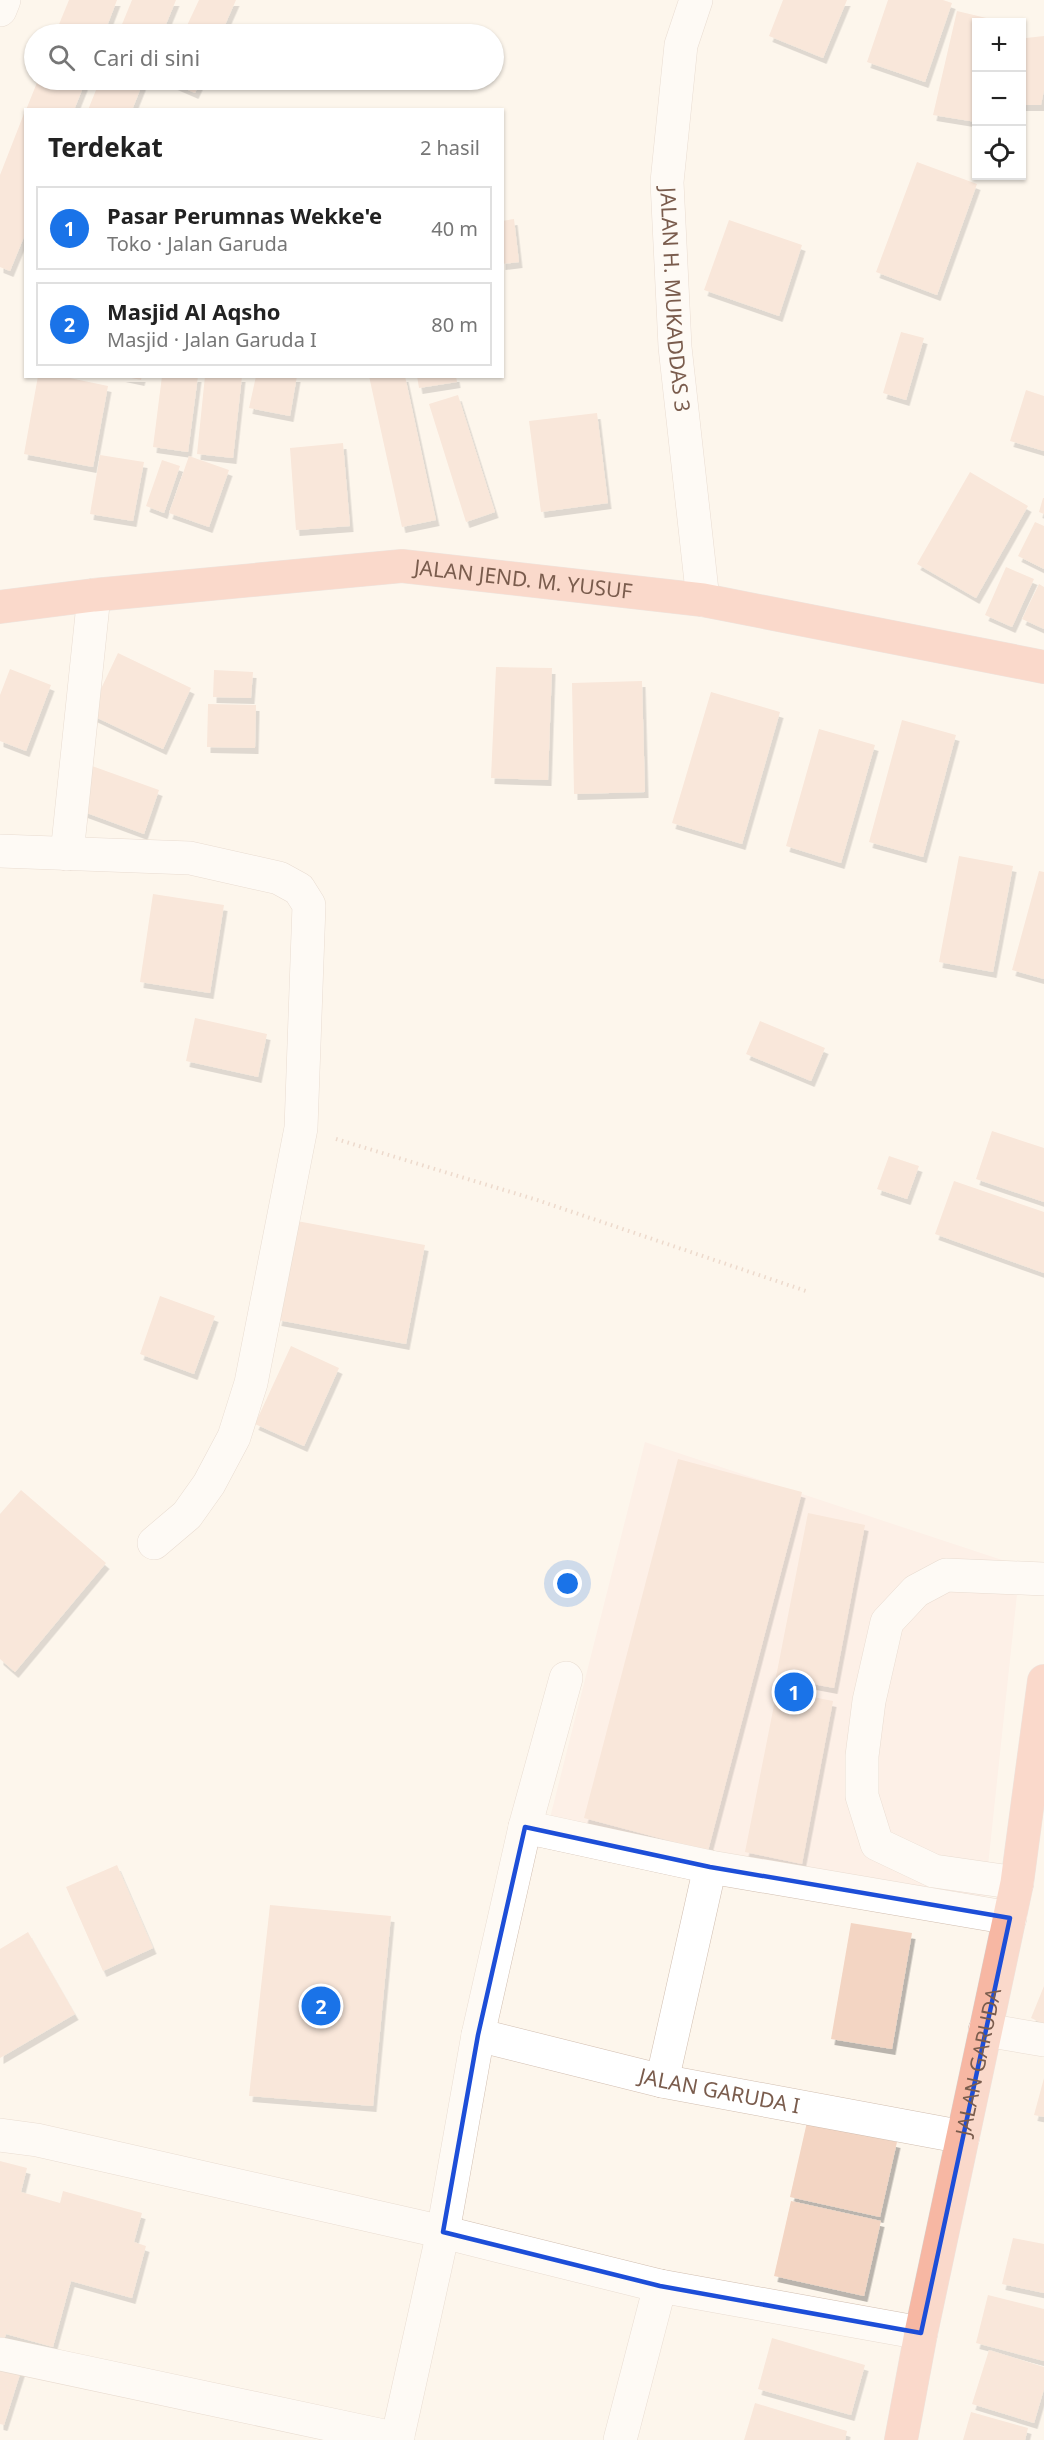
<!DOCTYPE html>
<html lang="id">
<head>
<meta charset="utf-8">
<style>
  :root { --surface:#fff; --page:#f2f2f2; --text:#222; --muted:#767676; --line:#e0e0e0; --accent:#1a73e8 }
  body { margin:0; font-family:"Noto Sans",sans-serif; background:var(--page); color:var(--text) }
  .controls { position:absolute; right:18px; top:18px; display:grid; overflow:hidden; border-radius:0px; box-shadow:0 2px 4px #0004 }
  .controls button { width:54px; height:54px; display:grid; place-items:center; padding:0; border:0; border-bottom:2px solid var(--line); background:var(--surface); color:var(--text); font:30px sans-serif }
  .you { position:absolute; left:568px; top:1584px; width:21px; height:21px; margin:-15px; border:4px solid #fff; border-radius:50%; background:#1a73e8; box-shadow:0 0 0 9px #1a73e833 }
  .badge { display:grid; place-items:center; width:39px; height:39px; border-radius:50%; background:var(--accent); color:#fff; font-size:20px; font-weight:700 }
  .pin { position:absolute; translate:-50% -50%; border:3px solid #fff; box-shadow:0 2px 6px #0006 }
  .list { margin:0; padding:0; list-style:none }
  h2 { display:flex; justify-content:space-between; align-items:center; height:78px; margin:0; padding:0 24px; font-size:26px }
  h2 small { font-size:20px; font-weight:400; color:var(--muted) }
  .list li { display:grid; grid-template-columns:39px 1fr auto; gap:18px; align-items:center; box-sizing:border-box; height:84px; margin:0 12px 12px; padding:0 12px; border:2px solid var(--line); border-radius:0px }
  .list b { display:block; font-size:22px; white-space:nowrap }
  .list p { margin:0; font-size:20px; white-space:nowrap; color:var(--muted) }
  .list em { font-size:20px; font-style:normal; color:var(--muted) }
  .icon { flex:none; width:33px; height:33px; fill:none; stroke:currentColor; stroke-width:2; stroke-linecap:round; stroke-linejoin:round }
  .map { position:relative; flex:none; width:1044px; height:2440px; overflow:hidden }
  .search { position:absolute; background:var(--surface); box-shadow:0 2px 4px #0004; left:24px; top:24px; width:480px; height:66px; display:flex; align-items:center; gap:15px; box-sizing:border-box; padding:0 21px; border-radius:33px; color:var(--muted); font-size:22px }
  .panel { position:absolute; background:var(--surface); box-shadow:0 2px 4px #0004; left:24px; top:108px; width:480px; height:270px; border-radius:0px }
  .map>svg:first-child { display:block }
  .commercial { fill:#fde8e0 }
  .building { fill:#f3d5c3; filter:url(#shadow) }
  .lines { fill:none; stroke-linecap:round; stroke-linejoin:round }
  .minor-casing { stroke:#d1beb0; stroke-width:34 }
  .highway-casing { stroke:#dad1cd; stroke-width:34 }
  .path { stroke:#d9b8a5; stroke-width:4; stroke-dasharray:1.5 4.5; stroke-linecap:butt }
  .minor { stroke:#fff; stroke-width:33 }
  .highway { stroke:#f7b7a3; stroke-width:33 }
  .marked { fill:none; stroke:#1d4ed8; stroke-width:4.5; stroke-linejoin:round }
  .labels { text-anchor:middle; stroke-width:6; stroke-linejoin:round; paint-order:stroke }
  .street-label { font-size:21px; fill:#7a5c4d; stroke:#fffaf3 }
</style>
</head>
<body>
<div class="map">
<svg width="1044" height="2440" viewBox="0 0 1044 2440">
  <defs>
    <filter id="shadow"><feDropShadow dx="3.5" dy="6" stdDeviation="0" flood-color="#0004"/></filter>
  </defs>
  <rect width="100%" height="100%" fill="#fdf6ec"/>
  <!-- commercial -->
  <path class="commercial" d="M645 1442 1020 1566 984 1903 550 1818Z"/>
  <!-- building -->
  <g class="building">
    <path d="M69 0H117L104 34H55Z"/>
    <path d="M132 0H176L162 34H118Z"/>
    <path d="M199 0H236L221 34H183Z"/>
    <path d="M783 0H847L823 58 769 36Z"/>
    <path d="M888 0H943L952 3 925 82 867 62Z"/>
    <path d="M957 11 1003 22H976V122L933 115Z"/>
    <path d="M1044 36V90L1041 105H1022V55L1026 38Z"/>
    <path d="M38 80H86L74 110H26Z"/>
    <path d="M100 80H144L132 110H88Z"/>
    <path d="M165 80H201L195 93Z"/>
    <path d="M25 111 26 232 10 271 0 267V175Z"/>
    <path d="M917 162 977 184 937 295 876 272Z"/>
    <path d="M514 219 519 262 502 264V221Z"/>
    <path d="M729 220 802 245 779 316 704 290Z"/>
    <path d="M901 332 924 338 906 400 883 393Z"/>
    <path d="M38 376H60L108 386 93 467 24 454Z"/>
    <path d="M122 376H142L141 380Z"/>
    <path d="M162 376H198L188 452 153 447Z"/>
    <path d="M205 376H242L233 458 197 454Z"/>
    <path d="M256 376H297L290 416 249 408Z"/>
    <path d="M369 376H405L436 520 402 527Z"/>
    <path d="M417 376H456L457 382 419 388Z"/>
    <path d="M1026 390 1044 396V451L1010 441Z"/>
    <path d="M458 395 495 512 466 522 429 404Z"/>
    <path d="M597 413 608 503 541 512 529 421Z"/>
    <path d="M343 443 350 526 296 530 290 448Z"/>
    <path d="M100 455 144 462 133 521 90 514Z"/>
    <path d="M189 456 229 470 209 527 169 513Z"/>
    <path d="M162 460 180 466 164 513 146 506Z"/>
    <path d="M970 472 1028 506 976 598 917 564Z"/>
    <path d="M1043 498H1044V514L1039 512Z"/>
    <path d="M1035 522 1044 526V569L1018 556Z"/>
    <path d="M1006 567 1034 579 1012 627 985 615Z"/>
    <path d="M1039 584 1044 587V629L1022 619Z"/>
    <path d="M118 653 191 688 163 749 89 714Z"/>
    <path d="M496 667 552 668 548 780 491 778Z"/>
    <path d="M10 669 51 685 26 751 0 741V695Z"/>
    <path d="M214 670 253 672 251 698 213 697Z"/>
    <path d="M642 681 645 792 574 794 572 683Z"/>
    <path d="M711 692 780 712 742 844 672 823Z"/>
    <path d="M208 704 256 705 255 748 207 747Z"/>
    <path d="M902 720 956 735 923 857 869 842Z"/>
    <path d="M819 729 875 745 841 863 786 846Z"/>
    <path d="M92 766 159 790 144 834 76 809Z"/>
    <path d="M959 856 1013 866 993 972 939 962Z"/>
    <path d="M1039 871 1044 872V979L1012 970Z"/>
    <path d="M153 894 224 905 210 993 140 982Z"/>
    <path d="M195 1018 267 1034 258 1077 186 1061Z"/>
    <path d="M760 1021 825 1048 811 1081 746 1054Z"/>
    <path d="M992 1131 1044 1148V1202L976 1179Z"/>
    <path d="M889 1156 919 1166 907 1199 877 1189Z"/>
    <path d="M954 1181 1044 1212V1273L935 1234Z"/>
    <path d="M297 1221 425 1245 406 1344 278 1320Z"/>
    <path d="M160 1296 215 1316 194 1374 140 1354Z"/>
    <path d="M291 1346 339 1368 304 1446 255 1424Z"/>
    <path d="M678 1459 802 1492 708 1851 584 1818Z"/>
    <path d="M21 1490 106 1563 15 1672 0 1659V1514Z"/>
    <path d="M808 1513 865 1525 834 1688 776 1677Z"/>
    <path d="M777 1690 833 1701 802 1864 745 1852Z"/>
    <path d="M117 1865 153 1948 103 1971 66 1887Z"/>
    <path d="M270 1905 391 1916 373 2106 249 2096Z"/>
    <path d="M851 1923 912 1933 892 2049 831 2039Z"/>
    <path d="M28 1932 75 2014 0 2058V1949Z"/>
    <path d="M1044 1986V2024L1031 2018Z"/>
    <path d="M1044 2078V2117L1034 2115Z"/>
    <path d="M807 2122 897 2142 880 2217 790 2197Z"/>
    <path d="M0 2161 27 2168 21 2192 60 2203 63 2191 142 2213 134 2242 146 2246 132 2298 71 2281 53 2347 6 2334 0 2353Z"/>
    <path d="M791 2201 881 2221 864 2296 774 2276Z"/>
    <path d="M1013 2238 1044 2244V2293L1002 2284Z"/>
    <path d="M988 2295 1044 2309V2361L976 2343Z"/>
    <path d="M772 2338 865 2365 851 2415 758 2389Z"/>
    <path d="M989 2350 1044 2367V2389L1034 2423 972 2404Z"/>
    <path d="M0 2361 22 2368 4 2425 0 2424Z"/>
    <path d="M755 2403 847 2431 845 2440H744Z"/>
    <path d="M971 2412 1028 2428 1025 2440H963Z"/>
  </g>
  <g class="lines">
    <defs>
      <g id="minor">
        <path id="s1" d="M696 0 681 45 667 182 675 347 703 600"/>
        <path d="M0 10 4 0"/>
        <path d="M0 851 190 858 279 878 299 889 309 905 301 1128 251 1383 234 1437 209 1484 187 1515 154 1543"/>
        <path d="M67 854 94 595"/>
        <path d="M525 1827 566 1678"/>
        <path d="M1017 1883 934 1871 877 1844 862 1796V1756L869 1701 887 1622 916 1591 946 1575 1044 1579"/>
        <path d="M985 2030 1044 2040"/>
        <path id="s2" d="M478 2035 662 2081 963 2137"/>
        <path d="M662 2081 710 1867"/>
        <path d="M0 2135 37 2140 443 2232 660 2286 921 2333"/>
        <path d="M0 2354 398 2439"/>
        <path d="M397 2440 443 2232 478 2035 525 1827 710 1867 1010 1918"/>
        <path d="M620 2440 660 2286"/>
      </g>
      <g id="highway">
        <path id="s3" d="M0 607 94 595 402 566 703 600 1044 667"/>
        <path id="s4" d="M901 2440 921 2333 1017 1883 1044 1681"/>
      </g>
    </defs>
    <!-- minor casing -->
    <use href="#minor" class="minor-casing"/>
    <!-- highway casing -->
    <use href="#highway" class="highway-casing"/>
    <!-- path -->
    <path class="path" d="M336 1139 537 1200 809 1292"/>
    <!-- minor -->
    <use href="#minor" class="minor"/>
    <!-- highway -->
    <use href="#highway" class="highway"/>
  </g>
  <!-- marked area -->
  <path d="M0 0H1044V2440H0ZM525 1827 710 1867 1010 1918 921 2333 660 2286 443 2232 478 2035Z" fill="#fdf6ec" fill-opacity=".55" fill-rule="evenodd"/>
  <path class="marked" d="M525 1827 710 1867 1010 1918 921 2333 660 2286 443 2232 478 2035Z"/>
  <g class="labels">
    <!-- street labels -->
    <g class="street-label">
      <text dy="7" stroke="none"><textPath href="#s1" startOffset="303">JALAN H. MUKADDAS 3</textPath></text>
      <text dy="7" stroke="none"><textPath href="#s3" startOffset="526">JALAN JEND. M. YUSUF</textPath></text>
      <text dy="7" stroke="none"><textPath href="#s4" startOffset="386">JALAN GARUDA</textPath></text>
      <text dy="7" stroke="none"><textPath href="#s2" startOffset="248">JALAN GARUDA I</textPath></text>
    </g>
  </g>
</svg>
<div class="controls">
<button>+</button>
<button>−</button>
<button><svg class="icon" aria-label="locate" viewBox="0 0 24 24"><circle cx="12" cy="12" r="6"/><path d="M12 2v4M12 18v4M2 12h4M18 12h4"/></svg></button>
</div>
<div class="you"></div>
<div class="pin badge" style="left:794px;top:1692px">1</div>
<div class="pin badge" style="left:321px;top:2006px">2</div>
<div class="search"><svg class="icon" aria-label="search" viewBox="0 0 24 24"><circle cx="10" cy="10" r="6"/><path d="M15 15l6 6"/></svg>Cari di sini</div>
<section class="panel">
<h2>Terdekat<small>2 hasil</small></h2>
<ul class="list">
<li><span class="badge">1</span><div><b>Pasar Perumnas Wekke'e</b><p>Toko · Jalan Garuda</p></div><em>40 m</em></li>
<li><span class="badge">2</span><div><b>Masjid Al Aqsho</b><p>Masjid · Jalan Garuda I</p></div><em>80 m</em></li>
</ul>
</section>
</div>
</body>
</html>
